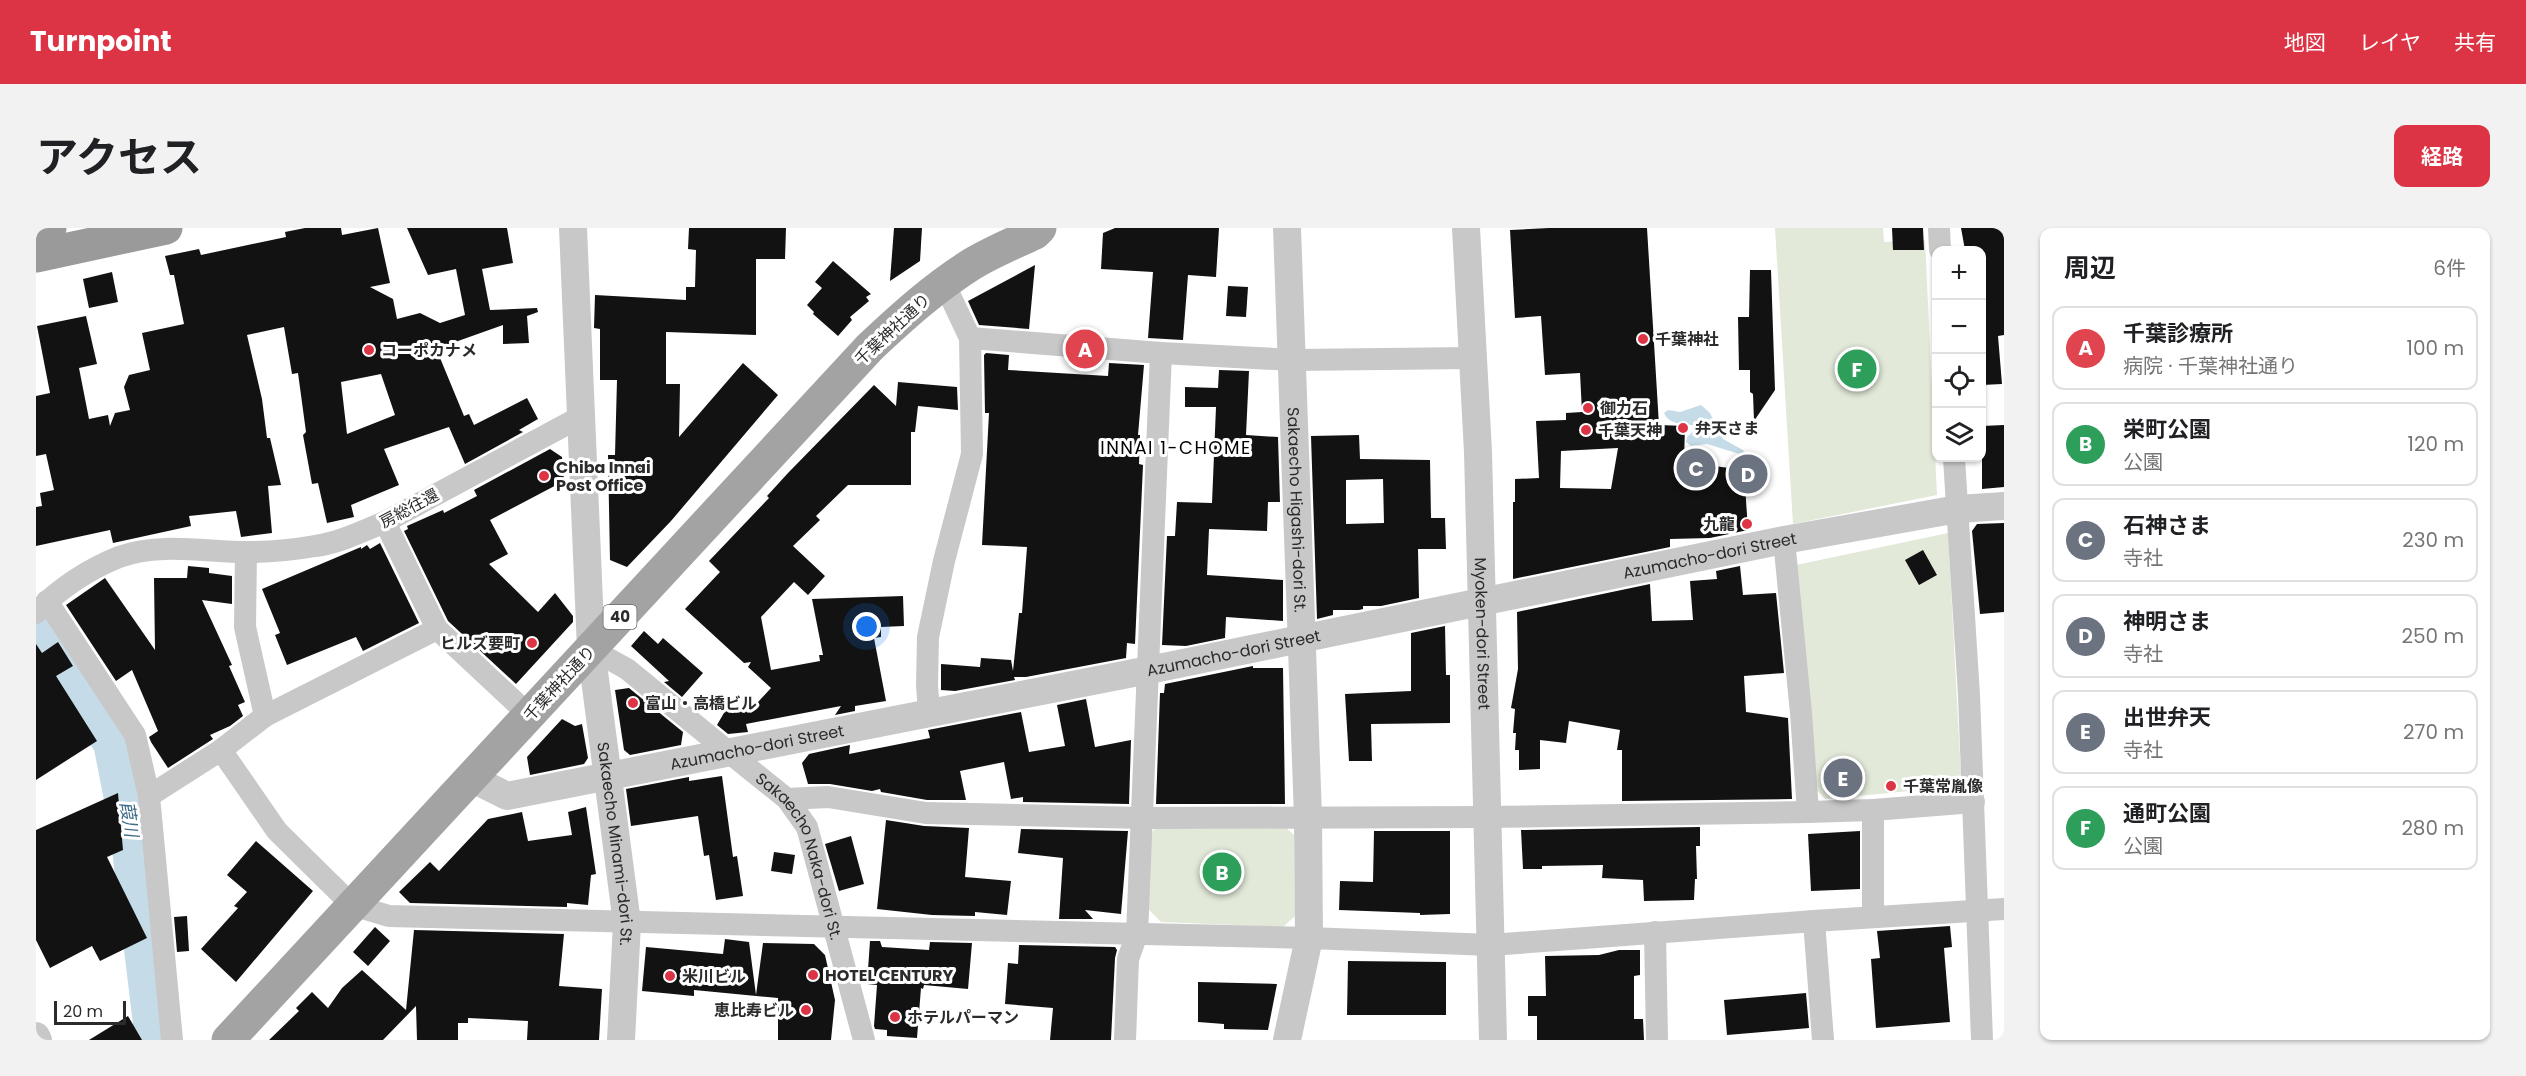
<!DOCTYPE html>
<html lang="ja">
<head>
<meta charset="utf-8">
<style>
  :root { --surface:#fff; --page:#f2f2f2; --text:#202124; --muted:#757577; --line:#e0e0e0; --accent:#dc3444 }
  body { margin:0; font-family:Poppins,"Noto Sans JP",sans-serif; background:var(--page); color:var(--text) }
  .controls { position:absolute; right:18px; top:18px; display:grid; overflow:hidden; border-radius:12px; box-shadow:0 2px 4px #0004 }
  .controls button { width:54px; height:54px; display:grid; place-items:center; padding:0; border:0; border-bottom:2px solid var(--line); background:var(--surface); color:var(--text); font:30px sans-serif }
  .scale { position:absolute; left:18px; bottom:15px; width:72px; box-sizing:border-box; padding-left:6px; border:3px solid #2b2b2b; border-top:0; font-size:16px; line-height:21px; white-space:nowrap; color:#2b2b2b; -webkit-text-stroke:4px #fff; paint-order:stroke }
  .you { position:absolute; left:831px; top:399px; width:21px; height:21px; margin:-15px; border:4px solid #fff; border-radius:50%; background:#1a73e8; box-shadow:0 0 0 9px #1a73e833 }
  .badge { display:grid; place-items:center; width:39px; height:39px; border-radius:50%; background:var(--accent); color:#fff; font-size:20px; font-weight:700 }
  .pin { position:absolute; translate:-50% -50%; border:3px solid #fff; box-shadow:0 2px 6px #0006 }
  .list { margin:0; padding:0; list-style:none }
  h2 { display:flex; justify-content:space-between; align-items:center; height:78px; margin:0; padding:0 24px; font-size:26px }
  h2 small { font-size:20px; font-weight:400; color:var(--muted) }
  .list li { display:grid; grid-template-columns:39px 1fr auto; gap:18px; align-items:center; box-sizing:border-box; height:84px; margin:0 12px 12px; padding:0 12px; border:2px solid var(--line); border-radius:12px }
  .list b { display:block; font-size:22px; white-space:nowrap }
  .list p { margin:0; font-size:20px; white-space:nowrap; color:var(--muted) }
  .list em { font-size:20px; font-style:normal; color:var(--muted) }
  .icon { flex:none; width:33px; height:33px; fill:none; stroke:currentColor; stroke-width:2; stroke-linecap:round; stroke-linejoin:round }
  .map { position:relative; flex:none; width:1968px; height:812px; overflow:hidden; border-radius:12px }
  header { display:flex; align-items:center; gap:36px; box-sizing:border-box; height:84px; padding:0 30px; background:var(--accent); color:#fff }
  header strong { font-size:28px }
  nav { display:flex; gap:33px; margin-inline-start:auto; font-size:21px }
  .intro { display:flex; align-items:center; justify-content:space-between; box-sizing:border-box; height:144px; padding:0 36px }
  h1 { margin:0; font-size:42px }
  .button { padding:15px 27px; border-radius:12px; background:var(--accent); color:#fff; font-size:21px; font-weight:700 }
  main { display:flex; gap:36px; padding:0 36px }
  aside { flex:1; background:var(--surface); border-radius:12px; box-shadow:0 2px 4px #0004 }
  .map>svg:first-child { display:block }
  .green { fill:#e2e9d9 }
  .water { fill:#c5dce8 }
  .lines { fill:none; stroke-linecap:round; stroke-linejoin:round }
  .river { stroke:#c5dce8; stroke-width:44 }
  .building { fill:#121212; fill-rule:evenodd }
  .minor { stroke:#c8c8c8; stroke-width:22 }
  .tertiary { stroke:#c8c8c8; stroke-width:28 }
  .primary { stroke:#a3a3a3; stroke-width:33 }
  .trunk { stroke:#9a9a9a; stroke-width:33 }
  .poi-dot { fill:#dc3444; stroke:#fff; stroke-width:2 }
  .labels { text-anchor:middle; stroke-width:6; stroke-linejoin:round; paint-order:stroke }
  .shield { fill:#fff; stroke:#6b6b6b; stroke-width:1.5 }
  .shield-label { font-size:15px; font-weight:bold; fill:#2b2b2b }
  .street-label { font-size:16px; fill:#2b2b2b; stroke:#fff }
  .poi-label { font-size:16px; font-weight:bold; fill:#2b2b2b; stroke:#fff; text-anchor:start }
  .neighbourhood-label { font-size:18px; letter-spacing:1.5px; fill:#000; stroke:#fff }
  .water-label { font-size:18px; font-style:italic; fill:#3e6d89; stroke:#fff }
</style>
</head>
<body>
<header>
<strong>Turnpoint</strong>
<nav><a>地図</a><a>レイヤ</a><a>共有</a></nav>
</header>
<div class="intro"><h1>アクセス</h1><a class="button">経路</a></div>
<main>
<div class="map">
<svg width="1968" height="812" viewBox="0 0 1968 812">
  <rect width="100%" height="100%" fill="#fff"/>
  <!-- green -->
  <g class="green">
    <path d="M1739 0H1847L1848 14 1889 12 1901 267 1757 296Z"/>
    <path d="M1912 305 1925 547 1896 561 1789 571 1779 560 1760 337Z"/>
    <path d="M1121 598H1248L1258 607 1259 688 1247 699 1125 694 1112 681 1115 606Z"/>
  </g>
  <!-- water -->
  <path class="water" d="M1665 177 1674 185 1687 211 1707 222 1710 228 1671 216 1655 218 1650 214 1651 209 1661 200 1660 198C1648 195 1634 198 1628 185L1632 182 1644 184Z"/>
  <g class="lines">
    <!-- river -->
    <path class="river" d="M0 394 79 514 95 596 121 812"/>
  </g>
  <!-- building -->
  <g class="building">
    <path d="M269 0H305L306 7 342 0 354 55 334 59 357 71 361 91 384 85 404 95 429 87 420 41 392 47 371 0H471L477 35 446 41 454 82 501 80 502 84 491 88 493 115 467 116V97L408 118 409 122 402 125 428 188 433 186 438 197 491 170 502 191 483 202 487 204 429 236 413 199 348 221 363 257 315 277 318 289 291 295 282 255 276 256 267 207 270 204 262 145 256 146 248 99 211 107 226 171 231 210H234L245 257 232 258 236 305 205 309 200 283 153 288 155 298 77 315 74 302 0 318V279L6 278 4 265 18 262 10 226 0 228V168L14 165 1 98 50 88 61 136 43 140 53 191 72 187 74 198 79 185 94 182 88 159 93 147 114 142 106 105 148 96 138 47H134L129 28 163 21 165 27 250 9 249 4ZM345 146 359 187 311 206 305 154Z"/>
    <path d="M653 0H750L749 31H720V107L630 104V156H644L643 209 707 135 742 167 635 293 591 339 574 332 572 227H579L581 152H564V101L558 100 559 67 650 72V59H659L660 22 652 21Z"/>
    <path d="M858 0H886L884 33 854 53Z"/>
    <path d="M1079 0H1183L1180 49 1152 47 1147 112 1112 110 1117 44 1065 41 1067 5Z"/>
    <path d="M1513 0H1611L1623 197 1649 198 1648 234 1708 242 1712 302 1674 310 1634 311V319L1477 351V274H1479V251L1503 250 1500 193 1530 192V185L1546 184 1544 145 1509 147 1505 88 1479 90 1474 2ZM1582 220 1575 261 1524 260 1525 223Z"/>
    <path d="M1856 0H1887L1888 22H1857Z"/>
    <path d="M1925 0H1968V107L1962 108 1966 156 1946 157V22H1929Z"/>
    <path d="M797 33 835 66 830 69 833 73 814 89 816 92 802 108 777 86 778 84 771 77 786 60 779 54Z"/>
    <path d="M999 37 993 101 943 97 932 73Z"/>
    <path d="M1714 42H1735L1739 162 1718 193 1717 166 1714 164V142H1703L1702 89H1713Z"/>
    <path d="M76 44 82 74 53 80 47 51Z"/>
    <path d="M1192 58 1212 59 1210 89 1190 88Z"/>
    <path d="M950 125 973 127 972 142 1072 148 1073 135 1108 137 1102 207H1104L1103 236 1107 237 1099 416 1091 415 1090 430 990 449H978L979 452 919 463 905 462V436L944 439 945 430 975 432 977 443 983 385H986L991 319 946 317 953 185H949L948 127Z"/>
    <path d="M1183 142 1213 143 1210 207 1242 209 1244 274H1232L1231 303 1173 301 1171 347 1247 352V393L1190 389 1189 410 1150 418 1126 417 1131 308H1139L1141 274 1176 275 1180 179H1149V159L1182 160Z"/>
    <path d="M862 154 921 159 922 182 882 178 879 204H875V257H812L780 288 784 292 757 318 789 348 772 367 758 354 725 389 735 442 784 433 783 427H787L776 371 867 368 868 398 845 399V409L838 410 850 473 819 478V483L799 487 805 478 710 496 712 504 692 506 681 497 696 471 712 485 735 460 712 439 715 434 708 435 649 381 684 344 673 333 733 270 731 268 752 245 838 157 860 178Z"/>
    <path d="M1968 197V259L1946 261V198Z"/>
    <path d="M1323 207 1324 231 1394 232 1395 290H1409L1410 321H1382L1383 370 1345 378H1327V381L1323 382H1297V387L1281 391 1275 208ZM1347 251 1348 295 1310 296V252Z"/>
    <path d="M514 221 526 229 528 253 454 292 472 326 453 336 502 384 519 365 537 388V394L480 456 412 393 368 303 372 301 371 298 407 282 408 285 441 268 438 262Z"/>
    <path d="M1968 295V384L1944 386 1936 303 1941 296Z"/>
    <path d="M344 315 383 395 327 423 320 409 251 437 239 407 244 405 226 361 325 319V321L331 317 334 321Z"/>
    <path d="M1887 322 1901 347 1883 357 1869 332Z"/>
    <path d="M152 338 173 340V345L196 348V376L166 372 196 437 193 438 209 474 202 477 207 488 194 498 174 507 177 511 132 540 115 514 113 509 122 503 96 442 80 453 30 377 69 350 119 422 118 350H151Z"/>
    <path d="M1704 338 1707 367 1740 365 1748 445 1708 448 1710 484 1752 490 1756 571 1586 573V522H1581L1584 502 1533 493 1530 515 1504 512V541L1483 542V522H1479L1480 505H1477L1479 481 1475 480 1482 441 1481 384 1614 356 1616 393 1657 392 1654 353 1681 351 1680 343Z"/>
    <path d="M1409 398 1410 447H1414V495L1335 496 1336 533H1313L1309 466 1375 463V405Z"/>
    <path d="M608 403 622 416 627 410 667 445 646 469 628 454 633 453 595 418Z"/>
    <path d="M22 414 37 438 20 448 61 513 0 552V416L6 425Z"/>
    <path d="M1217 438V440H1247L1249 576H1120L1124 465H1128L1129 456Z"/>
    <path d="M593 460 647 504 645 517 594 527 588 522 579 462Z"/>
    <path d="M1050 471 1059 519 1095 512 1093 576 987 574V569L975 571 968 534 924 543 930 572H891L845 564 844 561 836 563 794 556H772L766 535 773 526 814 517 813 526 894 510 892 502 985 484 993 524 1029 518 1021 477Z"/>
    <path d="M526 491 539 498 546 496 552 530 548 536 494 547 491 529Z"/>
    <path d="M686 548 697 629 701 628 707 668 680 672 673 627 668 628 662 588 595 598 590 561 653 549V553Z"/>
    <path d="M82 565 87 622 71 629 111 710 64 733 56 718 14 740 0 712V602Z"/>
    <path d="M550 579 560 646 555 647 552 677 531 675V679L374 675 363 664 394 634 403 643 452 591 486 584 492 613 536 607 532 584Z"/>
    <path d="M850 592 888 598 933 600 929 649 975 653 971 687 939 684V688L896 687 841 681Z"/>
    <path d="M1664 599V618H1660L1661 651H1659L1658 672 1608 673 1607 652 1566 650 1567 637 1506 638V641H1487L1485 602Z"/>
    <path d="M985 601 1092 603 1085 686 1049 682 1057 691H1023L1027 630 982 625Z"/>
    <path d="M1338 603H1414V686L1384 687V685L1303 682 1304 653 1337 654Z"/>
    <path d="M1824 603V661L1775 663 1772 606Z"/>
    <path d="M815 608 828 656 803 663 789 616Z"/>
    <path d="M220 613 277 663 200 754 165 721 202 680 198 678 211 664 191 647Z"/>
    <path d="M738 624 759 627 756 646 735 643Z"/>
    <path d="M151 688 153 723 141 724 138 689Z"/>
    <path d="M1914 698 1916 719 1908 720 1914 794 1840 800 1835 731 1844 730 1841 703Z"/>
    <path d="M339 699 354 713 332 738 317 724Z"/>
    <path d="M378 702 528 706 523 758 566 761 563 812H491L492 793 432 790V795H422V812H381L380 778 347 812H233L263 783 260 780 276 764 292 780 306 760 326 742 370 782Z"/>
    <path d="M689 711 713 714 720 767 727 715 778 716 789 727 799 772 795 812H742V770L658 762V768L606 763 610 719 687 726Z"/>
    <path d="M834 713H844L846 719 893 722 894 714 936 715 932 761 888 757 887 761 885 760 881 810 851 808V802L839 801 838 798 841 757 831 756Z"/>
    <path d="M983 717 1079 719 1081 722 1079 730 1075 812H1014L1017 780 969 776 972 735 982 736Z"/>
    <path d="M1583 722H1604V747L1598 748V791H1607L1608 812H1501V788H1492V768H1510L1509 728 1563 727Z"/>
    <path d="M1312 733 1410 734V787H1311Z"/>
    <path d="M1162 754 1241 756 1232 802 1188 801V796L1162 794Z"/>
    <path d="M1770 765 1773 800 1691 807 1688 772Z"/>
    <path d="M92 788 106 812H53Z"/>
  </g>
  <g class="lines">
    <!-- minor -->
    <g class="minor">
      <path d="M1903 0 1904 22"/>
      <path d="M934 110 1125 125 1257 132 1437 130"/>
      <path d="M1918 230 1933 467 1946 812"/>
      <path d="M349 294 401 401 493 487"/>
      <path d="M1748 312 1765 485 1772 584"/>
      <path d="M210 324 209 399 229 488"/>
      <path d="M11 373 99 507 113 568 136 812"/>
      <path d="M0 385C22 361 53 341 83 329 123 314 170 324 211 324 234 324 257 322 279 318 303 315 327 303 349 294L546 188"/>
      <path id="s1" d="M555 421 591 441 695 526 751 571 771 599 828 812"/>
      <path d="M893 485 891 457 892 409 908 333 936 226 934 110 908 55"/>
      <path d="M185 522 241 603 316 677 353 688 1273 710 1455 717 1778 693 1968 681"/>
      <path d="M113 568 185 522 229 488 401 401"/>
      <path d="M751 571 792 569 890 585 1107 590 1450 589 1772 584 1837 582 1938 574"/>
      <path d="M1837 689V582"/>
      <path d="M1778 693 1787 812"/>
      <path d="M1619 704 1621 812"/>
      <path d="M1089 812 1092 731 1101 706 1125 125"/>
    </g>
    <!-- tertiary -->
    <g class="tertiary">
      <path id="s2" d="M537 0 555 421 591 695 585 812"/>
      <path id="s3" d="M1251 0 1272 589 1273 710 1251 812"/>
      <path id="s4" d="M1430 0 1442 224 1457 812"/>
      <path id="s5" d="M433 549 471 568 1113 442 1748 312 1922 281 1968 278"/>
      <path d="M0 808 2 812"/>
    </g>
    <!-- primary -->
    <path class="primary" d="M192 812C405 579 621 350 834 119 867 88 898 60 936 36 956 24 978 15 999 5L1004 0"/>
    <!-- trunk -->
    <g class="trunk">
      <path d="M0 3 14 0"/>
      <path d="M0 28 130 0"/>
    </g>
  </g>
  <!-- markers -->
  <g class="poi-dot">
    <circle cx="1607" cy="111" r="6"/>
    <circle cx="333" cy="122" r="6"/>
    <circle cx="1552" cy="180" r="6"/>
    <circle cx="1647" cy="200" r="6"/>
    <circle cx="1550" cy="202" r="6"/>
    <circle cx="508" cy="248" r="6"/>
    <circle cx="1711" cy="296" r="6"/>
    <circle cx="496" cy="415" r="6"/>
    <circle cx="597" cy="475" r="6"/>
    <circle cx="1855" cy="558" r="6"/>
    <circle cx="777" cy="747" r="6"/>
    <circle cx="634" cy="748" r="6"/>
    <circle cx="770" cy="782" r="6"/>
    <circle cx="859" cy="789" r="6"/>
  </g>
  <g class="labels">
    <!-- shield labels -->
    <rect class="shield" x="567.5" y="377" width="33" height="24" rx="4.5"/>
    <g class="shield-label">
      <text x="584" y="394">40</text>
    </g>
    <!-- street labels -->
    <g class="street-label">
      <text transform="translate(856 101) rotate(-43)" y="6">千葉神社通り</text>
      <text transform="translate(373 280) rotate(-28)" y="6">房総往還</text>
      <text dy="6" stroke="none"><textPath href="#s3" startOffset="282">Sakaecho Higashi-dori St.</textPath></text>
      <text dy="6" stroke="none"><textPath href="#s5" startOffset="1269">Azumacho-dori Street</textPath></text>
      <text dy="6" stroke="none"><textPath href="#s4" startOffset="406">Myoken-dori Street</textPath></text>
      <text dy="6" stroke="none"><textPath href="#s5" startOffset="783">Azumacho-dori Street</textPath></text>
      <text transform="translate(523 455) rotate(-47)" y="6">千葉神社通り</text>
      <text dy="6" stroke="none"><textPath href="#s5" startOffset="297">Azumacho-dori Street</textPath></text>
      <text dy="6" stroke="none"><textPath href="#s2" startOffset="618">Sakaecho Minami-dori St.</textPath></text>
      <text dy="6" stroke="none"><textPath href="#s1" startOffset="304">Sakaecho Naka-dori St.</textPath></text>
    </g>
    <!-- poi labels -->
    <g class="poi-label">
      <text x="1619" y="117">千葉神社</text>
      <text x="345" y="128">コーポカナメ</text>
      <text x="1564" y="186">御力石</text>
      <text x="1659" y="206">弁天さま</text>
      <text x="1562" y="208">千葉天神</text>
      <text x="520" y="245">Chiba Innai<tspan x="520" dy="18">Post Office</tspan></text>
      <text x="1699" y="302" text-anchor="end">九龍</text>
      <text x="484" y="421" text-anchor="end">ヒルズ要町</text>
      <text x="609" y="481">富山・高橋ビル</text>
      <text x="1867" y="564">千葉常胤像</text>
      <text x="789" y="753">HOTEL CENTURY</text>
      <text x="646" y="754">米川ビル</text>
      <text x="758" y="788" text-anchor="end">恵比寿ビル</text>
      <text x="871" y="795">ホテルパーマン</text>
    </g>
    <!-- neighbourhood labels -->
    <g class="neighbourhood-label">
      <text x="1140" y="226">INNAI 1-CHOME</text>
    </g>
    <!-- water labels -->
    <g class="water-label">
      <text transform="translate(93 591) rotate(81)" y="6">葭川</text>
    </g>
  </g>
</svg>
<div class="controls">
<button>+</button>
<button>−</button>
<button><svg class="icon" aria-label="locate" viewBox="0 0 24 24"><circle cx="12" cy="12" r="6"/><path d="M12 2v4M12 18v4M2 12h4M18 12h4"/></svg></button>
<button><svg class="icon" aria-label="layers" viewBox="0 0 24 24"><path d="M12 4l9 5-9 5-9-5zM3 14l9 5 9-5"/></svg></button>
</div>
<div class="scale">20 m</div>
<div class="you"></div>
<div class="pin badge" style="left:1049px;top:121px;background:#e0444e">A</div>
<div class="pin badge" style="left:1186px;top:644px;background:#2e9e5b">B</div>
<div class="pin badge" style="left:1660px;top:240px;background:#6b7280">C</div>
<div class="pin badge" style="left:1712px;top:246px;background:#6b7280">D</div>
<div class="pin badge" style="left:1807px;top:550px;background:#6b7280">E</div>
<div class="pin badge" style="left:1821px;top:141px;background:#2e9e5b">F</div>
</div>
<aside>
<h2>周辺<small>6件</small></h2>
<ul class="list">
<li><span class="badge" style="background:#e0444e">A</span><div><b>千葉診療所</b><p>病院 · 千葉神社通り</p></div><em>100 m</em></li>
<li><span class="badge" style="background:#2e9e5b">B</span><div><b>栄町公園</b><p>公園</p></div><em>120 m</em></li>
<li><span class="badge" style="background:#6b7280">C</span><div><b>石神さま</b><p>寺社</p></div><em>230 m</em></li>
<li><span class="badge" style="background:#6b7280">D</span><div><b>神明さま</b><p>寺社</p></div><em>250 m</em></li>
<li><span class="badge" style="background:#6b7280">E</span><div><b>出世弁天</b><p>寺社</p></div><em>270 m</em></li>
<li><span class="badge" style="background:#2e9e5b">F</span><div><b>通町公園</b><p>公園</p></div><em>280 m</em></li>
</ul>
</aside>
</main>
</body>
</html>
